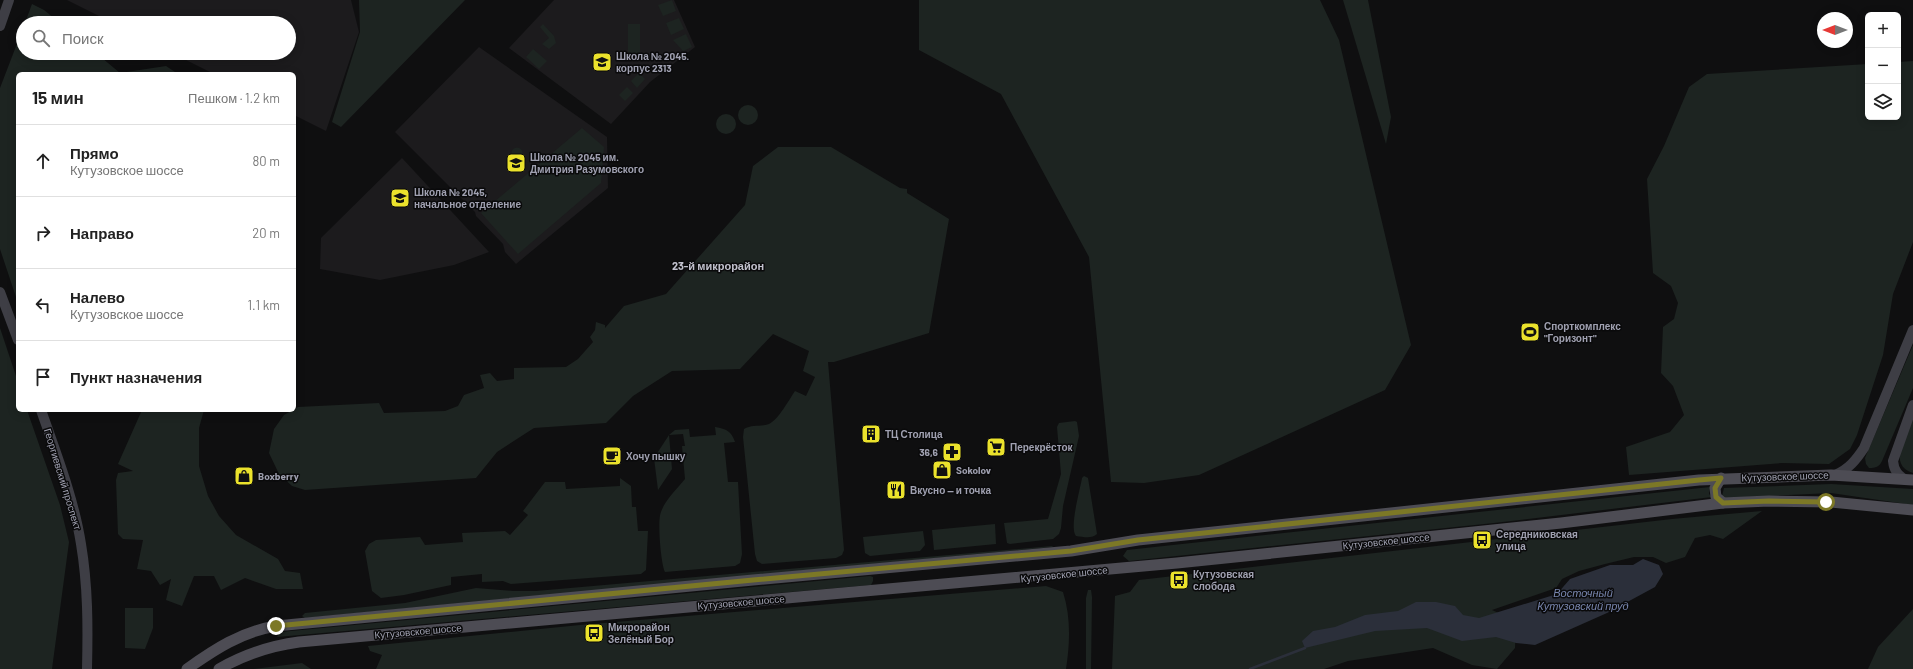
<!DOCTYPE html>
<html lang="ru">
<head>
<meta charset="utf-8">
<style>
  :root { --surface:#fff; --page:#f2f2f2; --text:#222; --muted:#767676; --line:#e0e0e0 }
  body { margin:0; font-family:Barlow,sans-serif; background:var(--page); color:var(--text) }
  .controls { position:absolute; right:12px; top:12px; display:grid; overflow:hidden; border-radius:6px; box-shadow:0 2px 10px #0003 }
  .controls button { width:36px; height:36px; display:grid; place-items:center; padding:0; border:0; border-bottom:1px solid var(--line); background:var(--surface); color:var(--text); font:20px sans-serif }
  .compass { position:absolute; left:1817px; top:12px; width:36px; height:36px; border-radius:50%; background:var(--surface); box-shadow:0 2px 10px #0003; rotate:270deg }
  .stop { position:absolute; width:12px; height:12px; margin:-9px; border:3px solid #7c7826; border-radius:50%; background:#fff }
  .stop.end { background:#7c7826; border-color:#fff; box-shadow:0 1px 4px #0008 }
  .list { margin:0; padding:0; list-style:none }
  h2 { display:flex; justify-content:space-between; align-items:center; height:52px; margin:0; padding:0 16px; font-size:17px }
  h2 small { font-size:13px; font-weight:400; color:var(--muted) }
  .list li { display:grid; grid-template-columns:26px 1fr auto; gap:12px; align-items:center; box-sizing:border-box; height:72px; padding:0 16px; border-top:1px solid var(--line) }
  .list b { display:block; font-size:15px; white-space:nowrap }
  .list p { margin:0; font-size:13px; white-space:nowrap; color:var(--muted) }
  .list em { font-size:13px; font-style:normal; color:var(--muted) }
  .icon { flex:none; width:22px; height:22px; fill:none; stroke:currentColor; stroke-width:2; stroke-linecap:round; stroke-linejoin:round }
  .map { position:relative; flex:none; width:1913px; height:669px; overflow:hidden }
  .search { position:absolute; background:var(--surface); box-shadow:0 2px 10px #0003; left:16px; top:16px; width:280px; height:44px; display:flex; align-items:center; gap:10px; box-sizing:border-box; padding:0 14px; border-radius:22px; color:var(--muted); font-size:15px }
  .panel { position:absolute; background:var(--surface); box-shadow:0 2px 10px #0003; left:16px; top:72px; width:280px; height:340px; border-radius:6px }
  .map>svg:first-child { display:block }
  .built { fill:#1c1b1d }
  .green { fill:#1d2421 }
  .water { fill:#2b2f3a }
  .lines { fill:none; stroke-linecap:round; stroke-linejoin:round }
  .stream { stroke:#2b2f3a; stroke-width:2.5 }
  .secondary { stroke:#3e3e45; stroke-width:10 }
  .primary { stroke:#4d4c54; stroke-width:11 }
  .route { stroke:#7c7826; stroke-width:5 }
  .labels { text-anchor:middle; stroke-width:3; stroke-linejoin:round; paint-order:stroke }
  .poi-label { font-size:10px; font-weight:bold; fill:#a0a1b1; stroke:#0a0a0b; text-anchor:start }
  .street-label { font-size:10px; fill:#a0a1b1; stroke:#0a0a0b }
  .neighbourhood-label { font-size:11px; font-weight:bold; fill:#c1c1cd; stroke:#0a0a0b }
  .water-label { font-size:11px; font-style:italic; fill:#7784ac; stroke:#0a0a0b }
</style>
</head>
<body>
<div class="map">
<svg width="1913" height="669" viewBox="0 0 1913 669">
  <rect width="100%" height="100%" fill="#0f0f10"/>
  <!-- built -->
  <g class="built">
    <path d="M67 0H351L359 32 326 131 294 115V74H214L172 53H289V23H113Z"/>
    <path d="M554 0H674L695 47 650 82 611 124 509 48Z"/>
    <path d="M479 47 607 137 608 188 516 264 505 252 503 244 476 216 475 212 395 132Z"/>
    <path d="M402 158 489 252 454 265 380 280 320 269 321 238Z"/>
  </g>
  <!-- green -->
  <g class="green">
    <path d="M359 0H465L341 127 332 122 360 32Z"/>
    <path d="M672 0 676 11 663 16 658 5Z"/>
    <path d="M919 0H1320L1339 40 1411 345 1385 390 1199 475 1144 483 1111 482 1089 257 1001 94 919 50Z"/>
    <path d="M1343 0H1368L1391 117 1386 144Z"/>
    <path d="M32 4 44 10 60 23H25Z"/>
    <path d="M679 18 684 29 671 35 666 23Z"/>
    <path d="M543 24 554 36 556 43 549 49 542 44 549 38 540 27Z"/>
    <rect x="628" y="24" width="12" height="31"/>
    <path d="M23 28V53H96L120 73 166 66 178 74H18V303L0 249V88Z"/>
    <path d="M686 34 692 47 683 51 673 40Z"/>
    <path d="M533 49 547 61 539 69 526 57Z"/>
    <path d="M1913 61V242L1893 294 1883 355 1857 435 1850 449 1829 464 1782 463 1629 475 1626 447 1670 432 1684 415 1673 386 1661 373 1663 327 1674 319 1678 303 1671 286 1653 273 1647 179 1664 146 1689 87 1707 74 1868 64V117H1898V62Z"/>
    <path d="M639 73 645 79 637 88 631 81Z"/>
    <path d="M627 87 633 93 625 101 619 95Z"/>
    <circle cx="748" cy="115" r="10"/>
    <circle cx="726" cy="124" r="10"/>
    <path d="M582 128 604 147 601 183 518 254 481 213Z"/>
    <path d="M778 147H831L900 188 907 189V193L949 219 929 333 834 362H828L844 550 842 555 836 558 762 564 757 561 755 554 743 437 744 429C752 424 760 427 769 424 778 420 789 400 795 391L806 396 815 377 803 371 809 351 773 334 740 369 672 371 633 396 606 423 534 428 497 452 476 478 305 490 292 486 279 474 269 453 274 429 284 415 298 407 379 403 384 413 445 411 458 406 464 395 484 388 480 375 490 373 497 381 514 379V368L566 367 578 359 593 342 590 337 595 330 596 322 605 325V328L624 306 666 294 745 205 753 166Z"/>
    <circle cx="517" cy="153" r="5.5"/>
    <path d="M0 328 18 382V410H27L60 505 69 542 52 669H0Z"/>
    <path d="M1913 345V388L1882 461C1879 467 1876 468 1869 468L1866 464 1865 458Z"/>
    <path d="M142 410H204L199 428V466L208 496 219 516 236 535 278 559 285 571 300 573 303 589H276L245 578 221 590 214 576H194L182 606 166 600 171 579 160 585 151 571 137 569 143 540 123 539 118 534 116 480 118 473 133 471 118 464Z"/>
    <path d="M1913 419V473C1887 465 1906 436 1913 419Z"/>
    <path d="M1075 421 1077 422 1079 436 1063 506 1061 528 1059 534 1053 539 1010 544 1007 543 1004 523 1048 519 1061 474 1057 427 1059 423Z"/>
    <path d="M715 427C727 429 731 431 735 442L724 443 728 482H738L742 554 740 563 735 566 665 572C661 564 657 521 661 512 665 500 677 489 685 479L682 446H685L683 434 669 435 672 469 658 490 654 458 669 435 675 430 689 429 690 437 716 435Z"/>
    <path d="M1084 476 1088 478 1097 534C1092 539 1084 537 1076 536 1069 528 1080 490 1082 478Z"/>
    <path d="M620 478 631 486 632 507H636L638 531H648L646 570 641 574 511 584 503 581 482 582V574L451 577V585L404 595 381 598 372 591 365 551 369 544 376 540 420 537 425 545 463 542 462 533 505 531 510 535 528 515 523 511 545 482H565L566 489 620 486Z"/>
    <path d="M1831 484 1913 489V505L1831 493 1725 498 1722 496 1724 488Z"/>
    <path d="M1710 487 1709 494 1712 497 1494 523 1129 561 1123 556 1127 550Z"/>
    <path d="M1762 511 1723 539 1710 535 1695 538 1685 557 1666 563 1653 557H1634L1605 564 1579 571 1562 579 1556 588 1492 610 1516 621 1515 648 1497 669 1472 665 1433 648 1348 661 1324 669H1112L1115 596 1130 592 1139 580 1672 519Z"/>
    <path d="M995 524 996 544 934 550 932 530Z"/>
    <path d="M923 531 925 545 920 551 870 556 865 553 863 537Z"/>
    <path d="M1052 546 1053 547 305 618 302 616 305 613 405 603 476 588 513 591H536Z"/>
    <path d="M870 576 873 577V581L871 585 277 637 280 632Z"/>
    <path d="M1046 586 1063 592C1071 617 1070 643 1066 669H376L382 655 370 651 368 646 580 625Z"/>
    <path d="M1088 590H1091L1092 597 1091 669H1086V598Z"/>
    <path d="M125 608H153V628L145 649 125 648Z"/>
    <path d="M1913 609V669H1868L1878 647Z"/>
    <path d="M302 663 311 669H253Z"/>
  </g>
  <!-- water -->
  <path class="water" d="M1643 559 1659 565 1663 574 1655 587 1607 613 1535 645 1516 643 1496 637 1462 641 1427 628 1375 631 1305 648 1302 641 1313 631 1335 627 1365 615 1398 611 1416 602H1436L1455 606 1463 615 1479 618 1557 594 1570 579 1610 565H1633Z"/>
  <g class="lines">
    <!-- stream -->
    <path class="stream" d="M1250 669 1305 648"/>
    <!-- secondary -->
    <g class="secondary">
      <path d="M0 26 9 0"/>
      <path d="M0 292 18 340"/>
      <path d="M41 410C56 453 74 499 81 544 88 586 88 627 87 669"/>
      <path d="M1835 475C1849 469 1856 460 1864 448L1913 330"/>
      <path d="M1906 480C1898 475 1894 471 1893 461L1913 405"/>
    </g>
    <!-- primary -->
    <g class="primary">
      <path d="M1721 478 1715 488 1716 497 1723 503"/>
      <path d="M187 669C215 649 241 632 276 626L753 580 1071 551 1138 540 1699 480 1831 475 1913 480"/>
      <path d="M219 669C245 654 269 646 299 642L1177 563 1561 523 1723 503 1769 501 1831 502 1913 510"/>
    </g>
  </g>
  <g class="lines">
    <!-- route -->
    <path class="route" d="M276 626 753 580 1071 551 1138 540 1699 480 1721 478 1715 488 1716 497 1723 503 1769 501 1826 502"/>
  </g>
  <!-- icons -->
  <defs>
    <symbol id="school-square" viewBox="-11 -11 22 22"><rect x="-9" y="-9" width="18" height="18" rx="4" fill="#ebe22c" stroke="#0a0a0b"/><path d="M0-5L7-2L0 1L-7-2ZM-4 1L0 2.5L4 1V4Q0 6-4 4Z" fill="#111"/></symbol>
    <symbol id="stadium-square" viewBox="-11 -11 22 22"><rect x="-9" y="-9" width="18" height="18" rx="4" fill="#ebe22c" stroke="#0a0a0b"/><path d="M0-5a6.5 5 0 1 0 0 10a6.5 5 0 1 0 0-10ZM-3.5-1.8h7v3.6h-7Z" fill="#111"/></symbol>
    <symbol id="building-square" viewBox="-11 -11 22 22"><rect x="-9" y="-9" width="18" height="18" rx="4" fill="#ebe22c" stroke="#0a0a0b"/><path d="M-4-6H4V6H1V3H-1V6H-4ZM-2.5-4.3h1.7v1.8h-1.7ZM.8-4.3h1.7v1.8H.8ZM-2.5-1h1.7V.8h-1.7ZM.8-1h1.7V.8H.8Z" fill="#111"/></symbol>
    <symbol id="supermarket-square" viewBox="-11 -11 22 22"><rect x="-9" y="-9" width="18" height="18" rx="4" fill="#ebe22c" stroke="#0a0a0b"/><path d="M-6-5.5h2.5l.6 2H6L4.5 2H-2.5L-4.4-4H-6ZM-1.5 3.2a1.3 1.3 0 1 0 .1 0ZM3 3.2a1.3 1.3 0 1 0 .1 0Z" fill="#111"/></symbol>
    <symbol id="pharmacy-square" viewBox="-11 -11 22 22"><rect x="-9" y="-9" width="18" height="18" rx="4" fill="#ebe22c" stroke="#0a0a0b"/><path d="M-2-6h4v4h4v4h-4v4h-4v-4h-4v-4h4Z" fill="#111"/></symbol>
    <symbol id="cafe-square" viewBox="-11 -11 22 22"><rect x="-9" y="-9" width="18" height="18" rx="4" fill="#ebe22c" stroke="#0a0a0b"/><path d="M-5.5-4.5H6V0H3Q3 3.5 0 3.5H-2.5Q-5.5 3.5-5.5 0ZM3-3.2v2h1.7v-2ZM-6 4.5H4V6H-6Z" fill="#111"/></symbol>
    <symbol id="shop-square" viewBox="-11 -11 22 22"><rect x="-9" y="-9" width="18" height="18" rx="4" fill="#ebe22c" stroke="#0a0a0b"/><path d="M-5-2.5h2.3a2.7 3.5 0 0 1 5.4 0H5L5.5 6h-11ZM-1.5-2.5h3a1.5 2.3 0 0 0-3 0Z" fill="#111"/></symbol>
    <symbol id="restaurant-square" viewBox="-11 -11 22 22"><rect x="-9" y="-9" width="18" height="18" rx="4" fill="#ebe22c" stroke="#0a0a0b"/><path d="M-5-6h1v4h1v-4h1v4h1v-4h1v5L-1.5 .5V6h-2V.5L-5-1ZM5-6V6H3V1.5H1.5Q1.5-4 5-6Z" fill="#111"/></symbol>
    <symbol id="bus-square" viewBox="-11 -11 22 22"><rect x="-9" y="-9" width="18" height="18" rx="4" fill="#ebe22c" stroke="#0a0a0b"/><path d="M-5-6H5V4H4V6H2V4H-2V6H-4V4H-5ZM-3.5-4V0h7V-4ZM-3.5 1.2v1.5H-2V1.2ZM2 1.2v1.5H3.5V1.2Z" fill="#111"/></symbol>
  </defs>
  <g fill-rule="evenodd">
    <use href="#school-square" x="591" y="51" width="22" height="22"/>
    <use href="#school-square" x="505" y="152" width="22" height="22"/>
    <use href="#school-square" x="389" y="187" width="22" height="22"/>
    <use href="#stadium-square" x="1519" y="321" width="22" height="22"/>
    <use href="#building-square" x="860" y="423" width="22" height="22"/>
    <use href="#supermarket-square" x="985" y="436" width="22" height="22"/>
    <use href="#pharmacy-square" x="941" y="441" width="22" height="22"/>
    <use href="#cafe-square" x="601" y="445" width="22" height="22"/>
    <use href="#shop-square" x="931" y="459" width="22" height="22"/>
    <use href="#shop-square" x="233" y="465" width="22" height="22"/>
    <use href="#restaurant-square" x="885" y="479" width="22" height="22"/>
    <use href="#bus-square" x="1471" y="529" width="22" height="22"/>
    <use href="#bus-square" x="1168" y="569" width="22" height="22"/>
    <use href="#bus-square" x="583" y="622" width="22" height="22"/>
  </g>
  <g class="labels">
    <!-- poi labels -->
    <g class="poi-label">
      <text x="616" y="60">Школа № 2045.<tspan x="616" dy="12">корпус 2313</tspan></text>
      <text x="530" y="161">Школа № 2045 им.<tspan x="530" dy="12">Дмитрия Разумовского</tspan></text>
      <text x="414" y="196">Школа № 2045,<tspan x="414" dy="12">начальное отделение</tspan></text>
      <text x="1544" y="330">Спорткомплекс<tspan x="1544" dy="12">"Горизонт"</tspan></text>
      <text x="885" y="438">ТЦ Столица</text>
      <text x="1010" y="451">Перекрёсток</text>
      <text x="938" y="456" text-anchor="end">36,6</text>
      <text x="626" y="460">Хочу пышку</text>
      <text x="956" y="474">Sokolov</text>
      <text x="258" y="480">Boxberry</text>
      <text x="910" y="494">Вкусно — и точка</text>
      <text x="1496" y="538">Середниковская<tspan x="1496" dy="12">улица</tspan></text>
      <text x="1193" y="578">Кутузовская<tspan x="1193" dy="12">слобода</tspan></text>
      <text x="608" y="631">Микрорайон<tspan x="608" dy="12">Зелёный Бор</tspan></text>
    </g>
    <!-- street labels -->
    <g class="street-label">
      <text transform="translate(1785 476) rotate(-2)" y="4">Кутузовское шоссе</text>
      <text transform="translate(63 479) rotate(73)" y="4">Георгиевский проспект</text>
      <text transform="translate(1386 541) rotate(-6)" y="4">Кутузовское шоссе</text>
      <text transform="translate(1064 574) rotate(-6)" y="4">Кутузовское шоссе</text>
      <text transform="translate(741 602) rotate(-5)" y="4">Кутузовское шоссе</text>
      <text transform="translate(418 631) rotate(-5)" y="4">Кутузовское шоссе</text>
    </g>
    <!-- neighbourhood labels -->
    <g class="neighbourhood-label">
      <text x="718" y="270">23-й микрорайон</text>
    </g>
    <!-- water labels -->
    <g class="water-label">
      <text x="1583" y="597">Восточный<tspan x="1583" dy="13">Кутузовский пруд</tspan></text>
    </g>
  </g>
</svg>
<div class="controls">
<button>+</button>
<button>−</button>
<button><svg class="icon" aria-label="layers" viewBox="0 0 24 24"><path d="M12 4l9 5-9 5-9-5zM3 14l9 5 9-5"/></svg></button>
</div>
<svg class="compass" viewBox="-18 -18 36 36"><path d="M0-13l5 13h-10z" fill="#e53935"/><path d="M0 13l5-13h-10z" fill="#767676"/></svg>
<div class="stop" style="left:1826px;top:502px"></div>
<div class="stop end" style="left:276px;top:626px"></div>
<div class="search"><svg class="icon" aria-label="search" viewBox="0 0 24 24"><circle cx="10" cy="10" r="6"/><path d="M15 15l6 6"/></svg>Поиск</div>
<section class="panel">
<h2>15 мин<small>Пешком · 1.2 km</small></h2>
<ul class="list">
<li><svg class="icon" aria-label="ahead" viewBox="0 0 24 24"><path d="M12 20V5M6 11l6-6 6 6"/></svg><div><b>Прямо</b><p>Кутузовское шоссе</p></div><em>80 m</em></li>
<li><svg class="icon" aria-label="right" viewBox="0 0 24 24"><path d="M7 20v-9h11M14 6l5 5-5 5"/></svg><div><b>Направо</b></div><em>20 m</em></li>
<li><svg class="icon" aria-label="left" viewBox="0 0 24 24"><path d="M17 20v-9H6M10 6l-5 5 5 5"/></svg><div><b>Налево</b><p>Кутузовское шоссе</p></div><em>1.1 km</em></li>
<li><svg class="icon" aria-label="arrive" viewBox="0 0 24 24"><path d="M6 21V4h12l-3 4 3 4H6"/></svg><div><b>Пункт назначения</b></div></li>
</ul>
</section>
</div>
</body>
</html>
